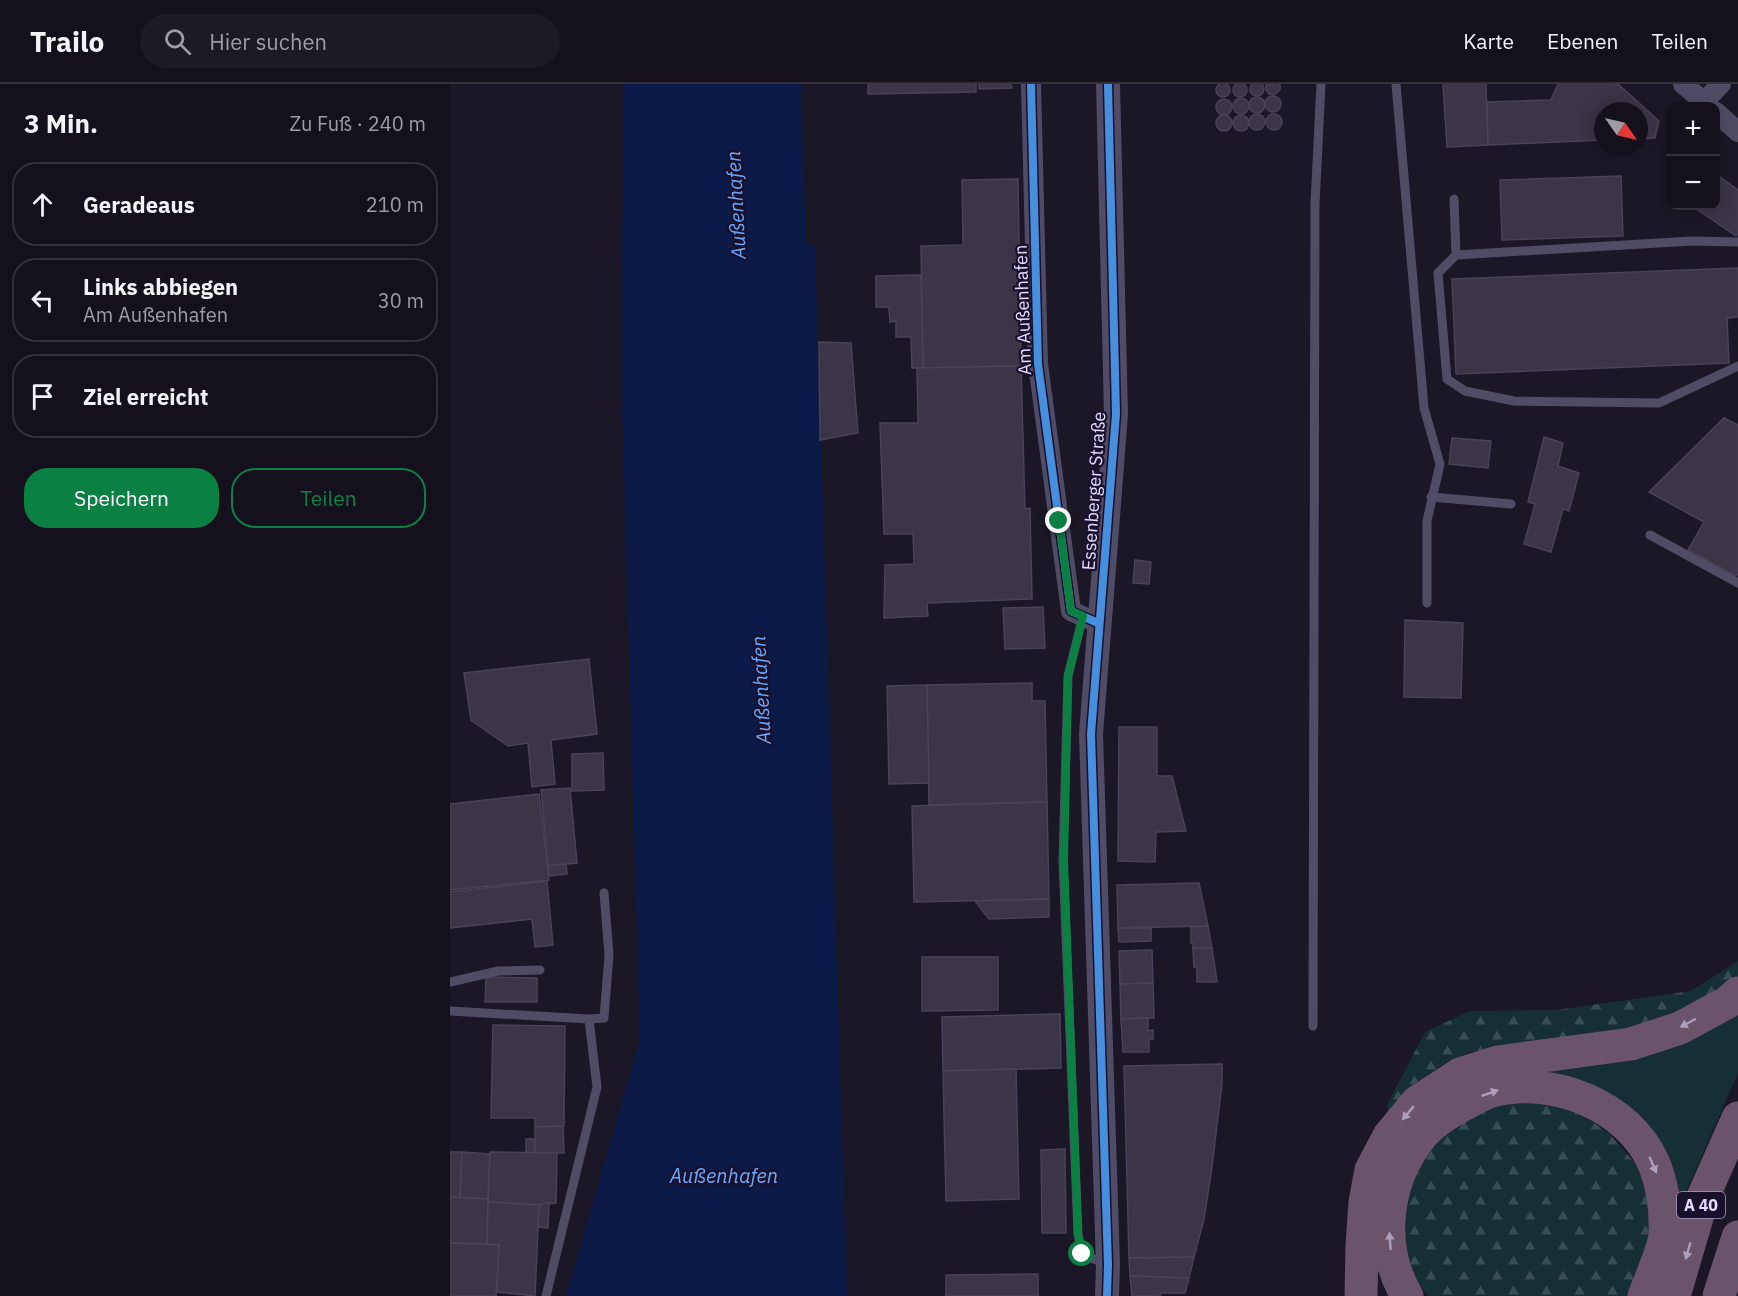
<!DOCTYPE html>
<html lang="de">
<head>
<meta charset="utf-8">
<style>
  :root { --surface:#15111c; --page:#1e1a25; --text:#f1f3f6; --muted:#9d9da3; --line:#34313b; --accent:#0b8043 }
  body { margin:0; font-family:"IBM Plex Sans",sans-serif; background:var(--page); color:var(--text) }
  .controls { position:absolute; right:18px; top:18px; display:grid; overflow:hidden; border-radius:12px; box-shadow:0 3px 15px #0003 }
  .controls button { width:54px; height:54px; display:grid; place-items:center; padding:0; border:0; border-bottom:2px solid var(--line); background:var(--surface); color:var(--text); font:30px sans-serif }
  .compass { position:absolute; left:1144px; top:18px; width:54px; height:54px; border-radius:50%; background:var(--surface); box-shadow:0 3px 15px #0003; rotate:124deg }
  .stop { position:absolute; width:18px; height:18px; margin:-14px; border:4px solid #0b8043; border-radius:50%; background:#fff }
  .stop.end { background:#0b8043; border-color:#fff; box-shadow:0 2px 6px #0008 }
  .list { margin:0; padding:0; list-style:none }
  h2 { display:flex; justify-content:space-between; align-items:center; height:78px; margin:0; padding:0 24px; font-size:26px }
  h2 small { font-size:20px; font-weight:400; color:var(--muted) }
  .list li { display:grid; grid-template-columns:39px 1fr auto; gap:18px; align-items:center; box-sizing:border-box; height:84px; margin:0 12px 12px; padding:0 12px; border:2px solid var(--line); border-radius:24px }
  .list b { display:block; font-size:22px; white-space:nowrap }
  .list p { margin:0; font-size:20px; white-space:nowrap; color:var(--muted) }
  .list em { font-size:20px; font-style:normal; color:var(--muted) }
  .actions { display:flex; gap:12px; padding:18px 24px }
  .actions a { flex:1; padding:14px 0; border:2px solid var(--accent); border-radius:24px; text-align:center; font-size:21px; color:var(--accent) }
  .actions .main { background:var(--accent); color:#fff }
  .icon { flex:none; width:33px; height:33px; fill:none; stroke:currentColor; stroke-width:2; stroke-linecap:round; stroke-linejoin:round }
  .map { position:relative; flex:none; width:1288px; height:1212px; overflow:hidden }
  header { display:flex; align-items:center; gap:36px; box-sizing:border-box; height:84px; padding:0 30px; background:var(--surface); border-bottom:2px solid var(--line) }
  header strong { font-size:28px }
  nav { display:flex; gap:33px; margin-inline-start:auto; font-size:21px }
  .search { width:420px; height:54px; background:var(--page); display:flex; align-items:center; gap:15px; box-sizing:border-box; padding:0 21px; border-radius:33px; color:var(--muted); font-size:22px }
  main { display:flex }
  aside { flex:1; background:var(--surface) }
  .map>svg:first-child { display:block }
  .grass { fill:#152f34 }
  .forest { fill:url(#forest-firs) }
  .water { fill:#0c1a48 }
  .building { fill:#3b3547; stroke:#494258; stroke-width:1.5 }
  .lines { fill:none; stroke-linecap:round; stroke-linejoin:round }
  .service { stroke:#514c66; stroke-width:9 }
  .minor { stroke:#514c66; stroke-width:20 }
  .tertiary { stroke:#514c66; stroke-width:24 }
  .motorway { stroke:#6b536c; stroke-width:33 }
  .cycleway-casing { stroke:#19112c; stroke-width:11 }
  .cycleway { stroke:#468fdf; stroke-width:8 }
  .oneway { fill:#ae9ebd }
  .route { stroke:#0b8043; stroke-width:8 }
  .labels { text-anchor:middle; stroke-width:4.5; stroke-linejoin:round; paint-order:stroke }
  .shield { fill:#19112c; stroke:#a79ec0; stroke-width:1.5 }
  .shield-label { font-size:16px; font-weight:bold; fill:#e4dbff }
  .street-label { font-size:18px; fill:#e4dbff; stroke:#19112c }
  .water-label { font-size:20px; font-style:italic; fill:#69a8ff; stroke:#19112c }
</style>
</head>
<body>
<header>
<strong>Trailo</strong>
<div class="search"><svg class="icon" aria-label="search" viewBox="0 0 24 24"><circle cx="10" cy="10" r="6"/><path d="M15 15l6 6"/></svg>Hier suchen</div>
<nav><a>Karte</a><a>Ebenen</a><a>Teilen</a></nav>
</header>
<main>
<aside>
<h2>3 Min.<small>Zu Fuß · 240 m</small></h2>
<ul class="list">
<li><svg class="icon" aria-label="ahead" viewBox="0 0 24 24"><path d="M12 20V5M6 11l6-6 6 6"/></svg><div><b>Geradeaus</b></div><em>210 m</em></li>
<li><svg class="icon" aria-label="left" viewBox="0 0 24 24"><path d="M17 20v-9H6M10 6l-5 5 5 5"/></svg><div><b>Links abbiegen</b><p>Am Außenhafen</p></div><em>30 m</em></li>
<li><svg class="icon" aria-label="arrive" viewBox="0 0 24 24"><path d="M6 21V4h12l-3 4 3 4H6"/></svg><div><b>Ziel erreicht</b></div></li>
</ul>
<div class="actions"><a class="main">Speichern</a><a>Teilen</a></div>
</aside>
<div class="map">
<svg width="1288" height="1212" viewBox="0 0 1288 1212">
  <defs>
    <pattern id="forest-firs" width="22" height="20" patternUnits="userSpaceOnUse" patternTransform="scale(1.5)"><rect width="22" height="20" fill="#152f34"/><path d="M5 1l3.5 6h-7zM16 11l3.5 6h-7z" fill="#374d52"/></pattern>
  </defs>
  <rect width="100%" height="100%" fill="#1c1726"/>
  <!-- grass -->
  <path class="grass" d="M1288 921V989L1227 1129 1189 1042 990 1012Z"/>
  <!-- forest -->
  <g class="forest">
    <path d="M1288 877V894L1284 898 1192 945 1021 968 994 980 963 1001 938 1027 937 1021 975 948 1020 927 1106 926 1241 907Z"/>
    <path d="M1090 1018 1126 1026 1160 1050 1185 1079 1201 1119 1200 1170 1187 1212H978C925 1141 967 1044 1049 1020 1061 1017 1078 1019 1090 1018Z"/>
  </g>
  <!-- water -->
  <path class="water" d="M174 0H351L356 158H358V162H365L397 1212H116L190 955 171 286Z"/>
  <!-- building -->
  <g class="building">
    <circle cx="807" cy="5" r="7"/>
    <circle cx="773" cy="6" r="7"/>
    <circle cx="790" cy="6" r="7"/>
    <path d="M418 0H526V8L418 10Z"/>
    <path d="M529 0H561L562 4 529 5Z"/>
    <path d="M816 0H830V6L824 11 819 10 816 6Z"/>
    <path d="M993 0H1036L1038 61 997 63Z"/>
    <path d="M1108 0H1168L1209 37 1205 54 1189 55V27H1153V56L1038 61 1037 18 1101 16Z"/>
    <circle cx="823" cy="20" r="8"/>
    <circle cx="807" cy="21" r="8"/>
    <circle cx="791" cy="22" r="8"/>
    <circle cx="774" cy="23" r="8"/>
    <circle cx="824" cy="38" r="8"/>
    <circle cx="807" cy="38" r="8"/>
    <circle cx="791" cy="39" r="8"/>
    <circle cx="774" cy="39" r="8"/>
    <path d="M1266 90 1288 106V149L1286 152 1242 122H1266Z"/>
    <path d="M1171 92 1173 152 1052 156 1050 96Z"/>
    <path d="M568 95 571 282 473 284 471 162 513 161 512 96Z"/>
    <path d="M1288 184V233L1277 234 1279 279 1006 290 1002 195Z"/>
    <path d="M471 191 473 284H462L461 253H446V237L440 238 439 223H426V192Z"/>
    <path d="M369 258 401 259 408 349 370 356Z"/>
    <path d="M571 282 575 425 580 424 582 515 477 519 478 532 434 534 435 481 464 480 463 450H434L430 339H468L467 284Z"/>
    <path d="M1274 334 1288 341V489L1286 492 1238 466 1254 438 1199 408Z"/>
    <path d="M1094 353 1113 359 1108 382 1129 389 1119 427 1113 425 1101 468 1074 460 1085 420 1078 418Z"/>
    <path d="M1002 354 1041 357 1038 384 999 380Z"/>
    <path d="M685 476 701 478 699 500 683 499Z"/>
    <path d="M593 523 595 564 555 565 553 524Z"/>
    <path d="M955 536 1013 539 1011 614 954 613Z"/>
    <path d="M139 575 147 650 101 656 105 700 82 703 78 659 58 662 21 636 14 589Z"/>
    <path d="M582 599V617H595L597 718 479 721 477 601Z"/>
    <path d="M477 601 479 699 439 700 437 602Z"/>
    <path d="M669 643H707V692H722L736 747 706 748 705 778 668 777Z"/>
    <path d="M153 669 154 706 122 707V670Z"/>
    <path d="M120 704 127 779 98 782 91 706Z"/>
    <path d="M89 710 99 796 0 806V720Z"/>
    <path d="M597 718 599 815 464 818 462 722Z"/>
    <path d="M116 780 117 790 99 792 98 782Z"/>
    <path d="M97 797 103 861 85 863 82 835 0 844V808Z"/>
    <path d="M749 799 758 842 668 844 667 801Z"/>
    <path d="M599 815V833L539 835 525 817Z"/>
    <path d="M758 842 762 864H743V859H741V843Z"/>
    <path d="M668 844H701V857L669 858Z"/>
    <path d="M743 864H762L767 898H747V883H744Z"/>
    <path d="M702 866 703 899 670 900 669 867Z"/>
    <path d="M472 873H548V926L472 927Z"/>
    <path d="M36 893 87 894V918H35Z"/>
    <path d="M703 899 704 934 671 935 670 900Z"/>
    <path d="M610 930 611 984 493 987 492 933Z"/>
    <path d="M698 934V947L703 946V955H699V968H673L671 935Z"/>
    <path d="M43 941 115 942 114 1042 85 1043V1034H41Z"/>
    <path d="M772 980V999L762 1083 754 1135 744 1173 679 1174 674 982Z"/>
    <path d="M566 985 569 1115 496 1117 493 987Z"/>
    <path d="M113 1042 114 1069H85V1043Z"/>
    <path d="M76 1055H84L85 1069 76 1068Z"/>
    <path d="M615 1065 616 1149H592L591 1066Z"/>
    <path d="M0 1068H12L10 1114 0 1113Z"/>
    <path d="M12 1068 40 1070 38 1115 10 1114Z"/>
    <path d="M40 1068 107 1069 106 1119 89 1121 38 1118Z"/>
    <path d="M0 1113 38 1115 37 1160 0 1159Z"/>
    <path d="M38 1118 89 1121 85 1212 47 1208 49 1161 37 1160Z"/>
    <path d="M99 1118 98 1144 88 1143 89 1121Z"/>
    <path d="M0 1159 49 1161 46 1212H0Z"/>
    <path d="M744 1173 739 1194 680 1192 679 1174Z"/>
    <path d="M588 1190V1212H496V1191Z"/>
    <path d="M680 1192 739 1194 735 1209H711L710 1212H682Z"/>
  </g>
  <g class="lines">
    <!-- service -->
    <g class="service">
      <path d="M946 0 974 324 990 380 977 437V519"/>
      <path d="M1004 115 1006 171 1242 157 1288 158"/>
      <path d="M1006 171 988 189 997 295 1015 307 1064 317 1209 319 1288 282"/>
      <path d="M981 413 1061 420"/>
      <path d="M1200 451 1288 499"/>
      <path d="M633 532 618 592 613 777 628 1150 632 1170 656 1180"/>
      <path d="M0 898 48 887 90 886"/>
      <path d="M0 927 139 935 154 934 159 871 154 809"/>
      <path d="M863 942 865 120 871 0"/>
      <path d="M96 1212 147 1003 139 935"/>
    </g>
    <!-- minor -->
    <g class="minor">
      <path d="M581 0 588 280 621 527 648 539"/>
      <path d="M1233 0 1259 22"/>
      <path d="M1254 18 1271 0"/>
      <path d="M1266 28 1288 48"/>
    </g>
    <!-- tertiary -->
    <path class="tertiary" d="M657 1212 658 1181 641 650 666 330 658 0"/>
    <!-- motorway -->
    <g class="motorway">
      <path d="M911 1212 912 1162 915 1118 921 1086 939 1052 967 1018 1010 990 1048 978 1181 960 1230 944 1278 918 1288 909"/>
      <path d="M957 1212C927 1161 935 1096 973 1050 984 1037 999 1029 1013 1021 1022 1016 1032 1010 1042 1007 1101 991 1179 1021 1204 1080 1213 1102 1216 1128 1215 1152 1213 1167 1200 1196 1194 1212"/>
      <path d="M1224 1212 1253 1113 1288 1034"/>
      <path d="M1269 1212 1288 1153"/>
    </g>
    <defs>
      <g id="cycleway">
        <path d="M581 0 588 280 621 527 648 539"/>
        <path d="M657 1212 658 1181 641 650 666 330 658 0"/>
      </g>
    </defs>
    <!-- cycleway casing -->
    <use href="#cycleway" class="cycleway-casing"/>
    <!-- cycleway -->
    <use href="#cycleway" class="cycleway"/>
  </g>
  <!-- one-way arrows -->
  <defs><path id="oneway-solid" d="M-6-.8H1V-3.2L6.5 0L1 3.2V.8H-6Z" transform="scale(1.5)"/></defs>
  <g class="oneway">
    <use href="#oneway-solid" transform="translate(1238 939) rotate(152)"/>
    <use href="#oneway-solid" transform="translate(1040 1009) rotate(-19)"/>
    <use href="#oneway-solid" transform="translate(958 1029) rotate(130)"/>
    <use href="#oneway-solid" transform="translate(1203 1081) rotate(67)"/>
    <use href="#oneway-solid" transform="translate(940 1157) rotate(-94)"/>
    <use href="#oneway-solid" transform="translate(1238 1167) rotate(106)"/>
  </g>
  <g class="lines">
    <!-- route -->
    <path class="route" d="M609 437 621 527 633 532 618 592 614 777 628 1150 632 1170"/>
  </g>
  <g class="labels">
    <!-- shield labels -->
    <rect class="shield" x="1227" y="1108" width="48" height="26" rx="4.5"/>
    <g class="shield-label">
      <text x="1251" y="1127">A 40</text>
    </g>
    <!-- street labels -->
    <g class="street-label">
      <text transform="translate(573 226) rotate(-92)" y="6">Am Außenhafen</text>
      <text transform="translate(644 407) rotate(-86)" y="6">Essenberger Straße</text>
    </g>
    <!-- water labels -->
    <g class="water-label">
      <text transform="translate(286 121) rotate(-93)" y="7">Außenhafen</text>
      <text transform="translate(311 606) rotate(-93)" y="7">Außenhafen</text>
      <text x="274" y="1099">Außenhafen</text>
    </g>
  </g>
</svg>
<div class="controls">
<button>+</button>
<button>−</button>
</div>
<svg class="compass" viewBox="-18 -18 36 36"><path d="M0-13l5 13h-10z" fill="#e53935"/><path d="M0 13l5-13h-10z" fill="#9d9da3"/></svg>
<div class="stop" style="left:632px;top:1170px"></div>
<div class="stop end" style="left:609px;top:437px"></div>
</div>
</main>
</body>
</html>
